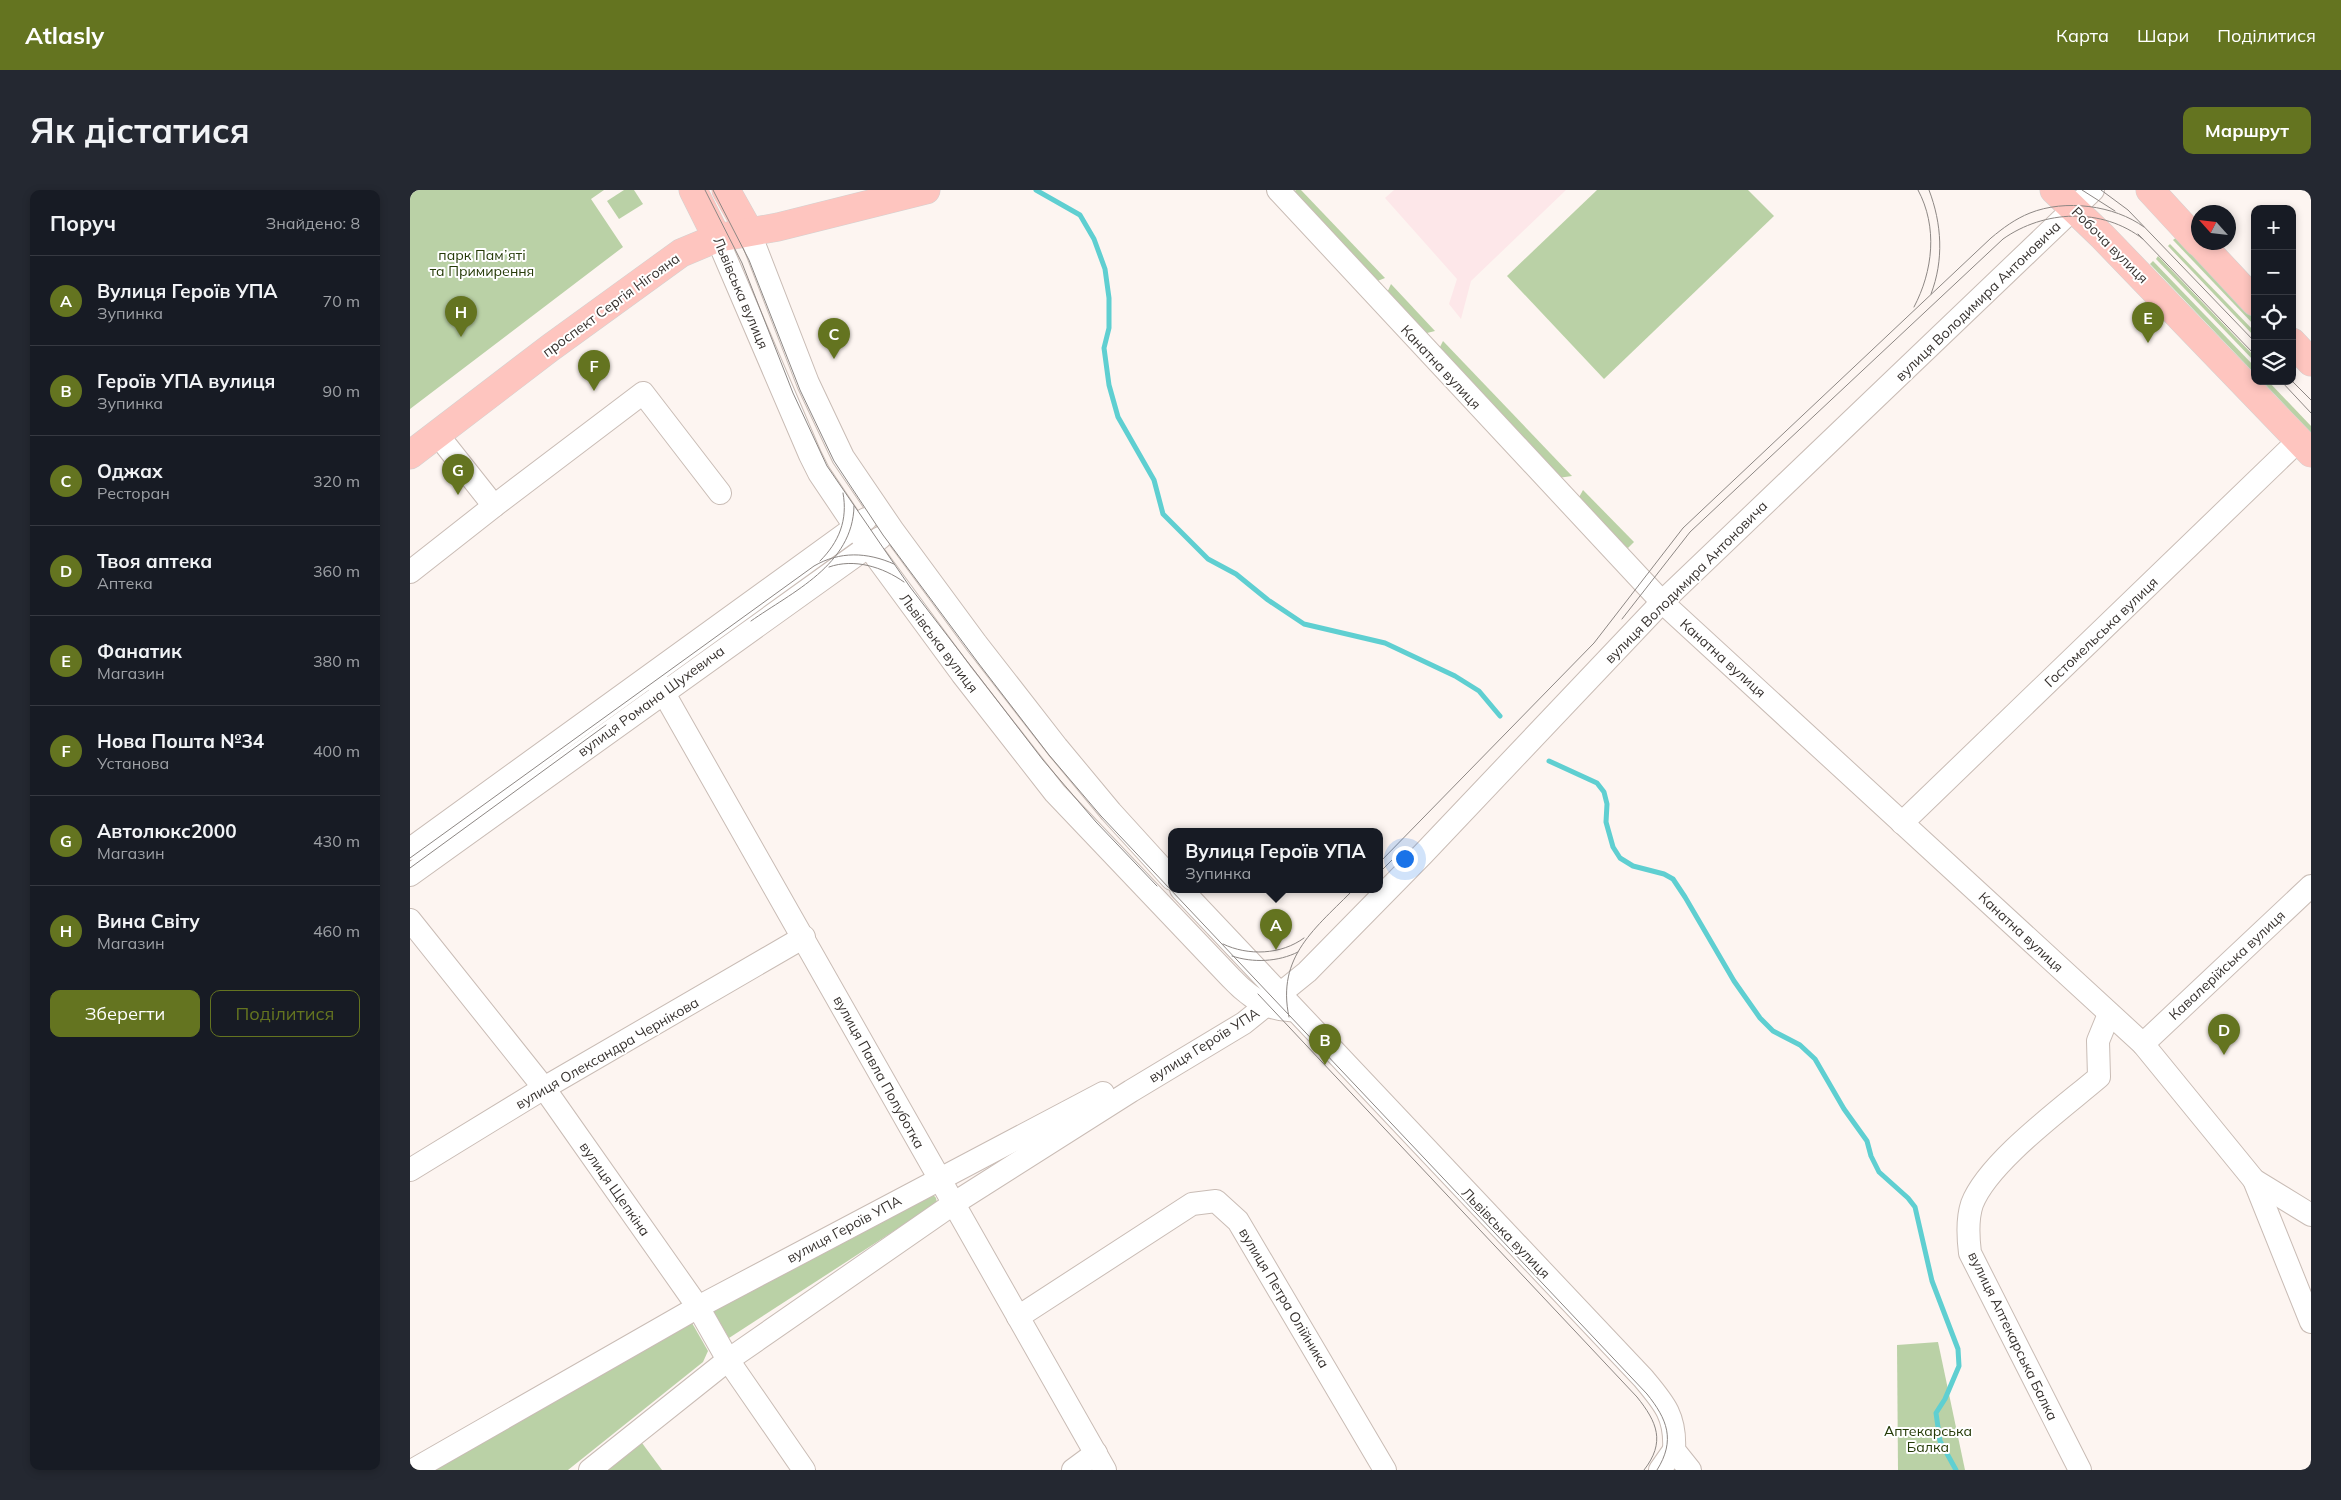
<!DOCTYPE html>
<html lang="uk">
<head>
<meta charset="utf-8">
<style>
  :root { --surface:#171b24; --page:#242831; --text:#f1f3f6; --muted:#9ea1a6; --line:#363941; --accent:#647420 }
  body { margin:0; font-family:Mulish,sans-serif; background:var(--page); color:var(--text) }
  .controls { position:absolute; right:15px; top:15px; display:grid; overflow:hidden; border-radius:10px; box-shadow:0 2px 8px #0003 }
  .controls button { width:45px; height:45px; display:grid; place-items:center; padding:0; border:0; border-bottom:1px solid var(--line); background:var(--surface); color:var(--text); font:25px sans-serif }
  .compass { position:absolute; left:1781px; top:15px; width:45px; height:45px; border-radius:50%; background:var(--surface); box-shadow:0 2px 8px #0003; rotate:297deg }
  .you { position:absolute; left:994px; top:668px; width:18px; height:18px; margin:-12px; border:4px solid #fff; border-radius:50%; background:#1a73e8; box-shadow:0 0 0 8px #1a73e833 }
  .badge { display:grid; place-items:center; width:32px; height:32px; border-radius:50%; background:var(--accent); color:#fff; font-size:16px; font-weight:700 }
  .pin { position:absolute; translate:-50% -41px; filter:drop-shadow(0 1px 2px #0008) }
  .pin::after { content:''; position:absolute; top:26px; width:18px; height:15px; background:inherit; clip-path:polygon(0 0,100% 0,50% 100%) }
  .popup { position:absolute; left:758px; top:638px; width:215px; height:65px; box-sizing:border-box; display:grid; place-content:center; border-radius:10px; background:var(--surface); filter:drop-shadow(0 1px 4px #0005); font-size:16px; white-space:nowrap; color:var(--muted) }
  .popup b { font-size:19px; color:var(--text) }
  .popup::after { content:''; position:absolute; left:50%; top:100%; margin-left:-10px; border:10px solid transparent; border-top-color:var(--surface) }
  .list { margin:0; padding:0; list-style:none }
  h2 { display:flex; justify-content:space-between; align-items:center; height:65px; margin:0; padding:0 20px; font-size:21px }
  h2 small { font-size:16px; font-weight:400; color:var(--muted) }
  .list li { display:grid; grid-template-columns:32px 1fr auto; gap:15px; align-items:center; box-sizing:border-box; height:90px; padding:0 20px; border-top:1px solid var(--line) }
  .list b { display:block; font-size:19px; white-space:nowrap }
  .list p { margin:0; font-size:16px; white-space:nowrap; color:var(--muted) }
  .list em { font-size:16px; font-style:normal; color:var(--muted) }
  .actions { display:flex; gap:10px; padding:15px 20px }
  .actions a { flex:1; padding:11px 0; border:1px solid var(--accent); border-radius:10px; text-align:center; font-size:18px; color:var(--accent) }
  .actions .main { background:var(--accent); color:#fff }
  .icon { flex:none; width:28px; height:28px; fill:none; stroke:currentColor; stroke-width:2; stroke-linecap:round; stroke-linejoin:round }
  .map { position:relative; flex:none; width:1901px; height:1280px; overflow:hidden; border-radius:10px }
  header { display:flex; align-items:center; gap:30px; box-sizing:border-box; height:70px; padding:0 25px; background:var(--accent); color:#fff }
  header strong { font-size:24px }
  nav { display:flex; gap:28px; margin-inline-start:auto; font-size:18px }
  .intro { display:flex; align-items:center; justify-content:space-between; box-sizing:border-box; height:120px; padding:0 30px }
  h1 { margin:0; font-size:35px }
  .button { padding:12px 22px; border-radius:10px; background:var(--accent); color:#fff; font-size:18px; font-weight:700 }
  main { display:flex; gap:30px; padding:0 30px }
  aside { flex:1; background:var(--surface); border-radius:10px; box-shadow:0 2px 8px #0003 }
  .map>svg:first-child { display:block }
  .education { fill:#fde7e9 }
  .green { fill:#bad1a6 }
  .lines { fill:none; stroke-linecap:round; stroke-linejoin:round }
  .stream { stroke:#5fcfd1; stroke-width:5 }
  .minor-casing { stroke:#c9bcb5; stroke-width:24 }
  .major-casing { stroke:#d3d2d1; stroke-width:29 }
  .minor { stroke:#fff; stroke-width:22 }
  .major { stroke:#fec5bf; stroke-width:28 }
  .tram { stroke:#8d8784; stroke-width:1 }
  .labels { text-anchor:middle; stroke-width:4; stroke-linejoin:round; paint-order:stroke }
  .street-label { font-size:14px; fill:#37322f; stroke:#fff }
  .park-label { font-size:14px; fill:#253a07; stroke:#fff }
</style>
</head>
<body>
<header>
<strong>Atlasly</strong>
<nav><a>Карта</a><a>Шари</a><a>Поділитися</a></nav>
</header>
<div class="intro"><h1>Як дістатися</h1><a class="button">Маршрут</a></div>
<main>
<aside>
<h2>Поруч<small>Знайдено: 8</small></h2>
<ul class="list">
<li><span class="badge">A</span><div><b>Вулиця Героїв УПА</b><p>Зупинка</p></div><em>70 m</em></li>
<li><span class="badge">B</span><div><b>Героїв УПА вулиця</b><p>Зупинка</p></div><em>90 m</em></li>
<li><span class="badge">C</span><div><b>Оджах</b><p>Ресторан</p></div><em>320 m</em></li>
<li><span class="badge">D</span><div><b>Твоя аптека</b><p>Аптека</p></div><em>360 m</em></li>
<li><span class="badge">E</span><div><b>Фанатик</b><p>Магазин</p></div><em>380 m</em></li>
<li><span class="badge">F</span><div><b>Нова Пошта №34</b><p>Установа</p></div><em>400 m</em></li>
<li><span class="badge">G</span><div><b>Автолюкс2000</b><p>Магазин</p></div><em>430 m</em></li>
<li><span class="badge">H</span><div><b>Вина Світу</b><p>Магазин</p></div><em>460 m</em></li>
</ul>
<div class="actions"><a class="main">Зберегти</a><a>Поділитися</a></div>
</aside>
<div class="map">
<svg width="1901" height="1280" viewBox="0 0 1901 1280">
  <rect width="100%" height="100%" fill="#fdf5f1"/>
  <!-- education -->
  <path class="education" d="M984 0H1156L1061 91 1051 129 1039 114 1047 89 975 8Z"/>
  <!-- green -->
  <g class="green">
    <path d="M0 0H194L181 9 213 57 0 219Z"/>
    <path d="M214 0H224L233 14 209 29 197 11Z"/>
    <path d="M886 0H891L975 88 965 92 883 3Z"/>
    <path d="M1187 0H1338L1364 26 1194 189 1097 86Z"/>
    <path d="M1767 47 1845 130V136L1763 50Z"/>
    <path d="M1760 54 1845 142V147L1758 56Z"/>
    <path d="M1748 66 1845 167V172L1746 69Z"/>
    <path d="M1743 71 1845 177V184L1740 74Z"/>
    <path d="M981 94 1025 141 1013 144 976 105Z"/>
    <path d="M1033 151 1162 286 1148 288 1028 161Z"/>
    <path d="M1852 191H1858L1901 236V243Z"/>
    <path d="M1173 300 1224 352 1218 358 1203 351 1167 311Z"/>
    <path d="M521 1002 526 1008 527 1013 319 1148 302 1120Z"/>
    <path d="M282 1133 298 1161 293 1172 158 1280H0Z"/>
    <path d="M1528 1152 1555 1280H1488L1487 1155Z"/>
    <path d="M232 1253 252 1280H198Z"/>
  </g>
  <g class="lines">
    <!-- stream -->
    <g class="stream">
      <path d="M626 0 670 25 684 49 695 79 699 108V138L694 158 699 195 708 227 744 290 753 324 798 369 826 384 858 410 894 434 975 453 1045 486 1069 501 1090 526"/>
      <path d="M1139 571 1187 593 1194 602 1197 614 1196 632 1203 657 1210 668 1223 676 1254 684 1263 689 1275 707 1324 791 1350 828 1363 841 1390 855 1405 869 1434 919 1457 951 1461 966 1469 982 1498 1008 1505 1017 1522 1091 1548 1159 1549 1176 1535 1209 1526 1223 1530 1251 1546 1280"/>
    </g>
    <defs>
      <g id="minor">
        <path d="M868 0 1252 412 1733 854 1844 990 1901 1132"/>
        <path d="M339 41 398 193 433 267 482 339 566 453 647 557 701 622 762 689"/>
        <path d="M307 48 400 265 409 283 458 356 552 484 645 603 821 788C837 805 858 822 884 820"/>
        <path d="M27 244 84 316 233 203 310 303"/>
        <path d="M0 382 84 316"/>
        <path d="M243 484 695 1280"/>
        <path d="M1492 633 1889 250"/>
        <path d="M0 659 456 329"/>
        <path d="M0 685 470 348"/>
        <path d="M771 699 1233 1188C1254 1213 1266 1226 1264 1260L1280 1280"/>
        <path d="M0 730 134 898 288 1117 318 1170 394 1280"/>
        <path d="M1733 854 1901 696"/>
        <path d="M0 980 134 898 394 747"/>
        <path d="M1844 990 1901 1025"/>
        <path d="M608 1127 782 1014 806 1011 828 1031 975 1280"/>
        <path d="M3 1280 288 1117 693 903"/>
        <path d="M180 1280 318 1170 543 1014 721 901 834 833 897 782 1013 664 1252 412 1683 0"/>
        <path d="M663 1280 686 1263"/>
        <path d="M1250 1280 1264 1260"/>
        <path d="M1670 1280 1560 1063C1558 1047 1557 1029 1562 1014 1578 972 1654 917 1689 887L1688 851 1699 824"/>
      </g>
      <g id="major">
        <path d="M283 0 307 48"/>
        <path d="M316 0 339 41"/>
        <path d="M1644 0 1692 46 1901 263"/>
        <path d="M1740 0 1788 52"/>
        <path d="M1789 52 1845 112"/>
        <path d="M1882 152 1901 172"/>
        <path d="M0 265 140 158 271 63 307 48 368 37 516 0"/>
      </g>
    </defs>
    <!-- minor casing -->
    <use href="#minor" class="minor-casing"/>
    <!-- major casing -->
    <use href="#major" class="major-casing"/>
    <!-- minor -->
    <use href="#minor" class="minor"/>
    <!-- major -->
    <use href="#major" class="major"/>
    <!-- tram -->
    <g class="tram">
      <path d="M295 0 332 73 383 203 417 276 500 397 633 570 686 632 747 696"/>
      <path d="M303 0 339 70 390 200 424 271 473 345 569 474 639 565 691 626 1237 1204C1257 1229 1266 1250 1247 1280"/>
      <path d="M1519 0C1532 34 1534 70 1521 104"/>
      <path d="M1672 0 1705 21"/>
      <path d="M1691 0 1718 20 1845 152"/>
      <path d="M1728 44 1845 165"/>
      <path d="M1504 117C1523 81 1528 37 1508 0"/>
      <path d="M1871 191 1901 223"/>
      <path d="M1882 191 1901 210"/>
      <path d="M410 371C429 352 438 330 433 303"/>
      <path d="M419 377C444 368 473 377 494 392"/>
      <path d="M1212 429 1280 342 1593 49C1634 20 1692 17 1733 49"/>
      <path d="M341 431C382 402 443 375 444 316"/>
      <path d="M0 668 404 376C430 361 457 362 484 374"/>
      <path d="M970 672 1184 453 1273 338 1581 48C1593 38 1605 29 1620 23 1655 9 1704 15 1734 37"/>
      <path d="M0 678 196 535"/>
      <path d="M970 682 982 670"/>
      <path d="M813 754C838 766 871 765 894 748"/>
      <path d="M822 766C843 773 868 772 888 762"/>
      <path d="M848 804 1227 1207C1247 1232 1256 1252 1234 1280"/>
      <path d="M879 827C866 766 906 738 944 699"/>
    </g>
  </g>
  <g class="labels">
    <!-- street labels -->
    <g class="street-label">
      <text transform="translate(1700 55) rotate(45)" y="5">Робоча вулиця</text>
      <text transform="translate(331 103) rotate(67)" y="5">Львівська вулиця</text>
      <text transform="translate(1568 111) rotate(-44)" y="5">вулиця Володимира Антоновича</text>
      <text transform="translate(201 115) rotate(-36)" y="5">проспект Сергія Нігояна</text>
      <text transform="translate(1031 177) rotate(47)" y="5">Канатна вулиця</text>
      <text transform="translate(1276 392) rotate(-45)" y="5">вулиця Володимира Антоновича</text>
      <text transform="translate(1691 442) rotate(-44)" y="5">Гостомельська вулиця</text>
      <text transform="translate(529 453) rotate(53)" y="5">Львівська вулиця</text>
      <text transform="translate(1313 468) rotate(42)" y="5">Канатна вулиця</text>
      <text transform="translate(241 511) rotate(-36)" y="5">вулиця Романа Шухевича</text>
      <text transform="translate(1611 742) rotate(43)" y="5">Канатна вулиця</text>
      <text transform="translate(1817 775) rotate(-43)" y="5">Кавалерійська вулиця</text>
      <text transform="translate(794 855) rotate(-32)" y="5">вулиця Героїв УПА</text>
      <text transform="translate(197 863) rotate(-30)" y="5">вулиця Олександра Чернікова</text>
      <text transform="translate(469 882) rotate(61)" y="5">вулиця Павла Полуботка</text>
      <text transform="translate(205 999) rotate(55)" y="5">вулиця Щепкіна</text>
      <text transform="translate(434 1039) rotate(-28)" y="5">вулиця Героїв УПА</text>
      <text transform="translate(1096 1043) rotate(46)" y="5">Львівська вулиця</text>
      <text transform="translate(874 1108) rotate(59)" y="5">вулиця Петра Олійника</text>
      <text transform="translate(1603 1146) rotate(64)" y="5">вулиця Аптекарська Балка</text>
    </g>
    <!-- park labels -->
    <g class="park-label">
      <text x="72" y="70">парк Памʼяті<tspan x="72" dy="16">та Примирення</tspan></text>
      <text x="1518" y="1246">Аптекарська<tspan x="1518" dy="16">Балка</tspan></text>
    </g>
  </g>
</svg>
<div class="controls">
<button>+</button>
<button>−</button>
<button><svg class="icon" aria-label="locate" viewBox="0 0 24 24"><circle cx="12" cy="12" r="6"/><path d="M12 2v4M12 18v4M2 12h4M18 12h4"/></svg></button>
<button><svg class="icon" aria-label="layers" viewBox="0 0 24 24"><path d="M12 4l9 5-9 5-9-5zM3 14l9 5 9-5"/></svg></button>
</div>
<svg class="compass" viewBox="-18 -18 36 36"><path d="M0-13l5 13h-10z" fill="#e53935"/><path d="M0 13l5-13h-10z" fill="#9ea1a6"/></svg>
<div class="you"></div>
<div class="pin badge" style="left:866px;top:760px">A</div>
<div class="popup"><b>Вулиця Героїв УПА</b>Зупинка</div>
<div class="pin badge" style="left:915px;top:875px">B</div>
<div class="pin badge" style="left:424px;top:169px">C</div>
<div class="pin badge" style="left:1814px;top:865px">D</div>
<div class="pin badge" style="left:1738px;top:153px">E</div>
<div class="pin badge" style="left:184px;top:201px">F</div>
<div class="pin badge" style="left:48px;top:305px">G</div>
<div class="pin badge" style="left:51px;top:147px">H</div>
</div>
</main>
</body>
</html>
